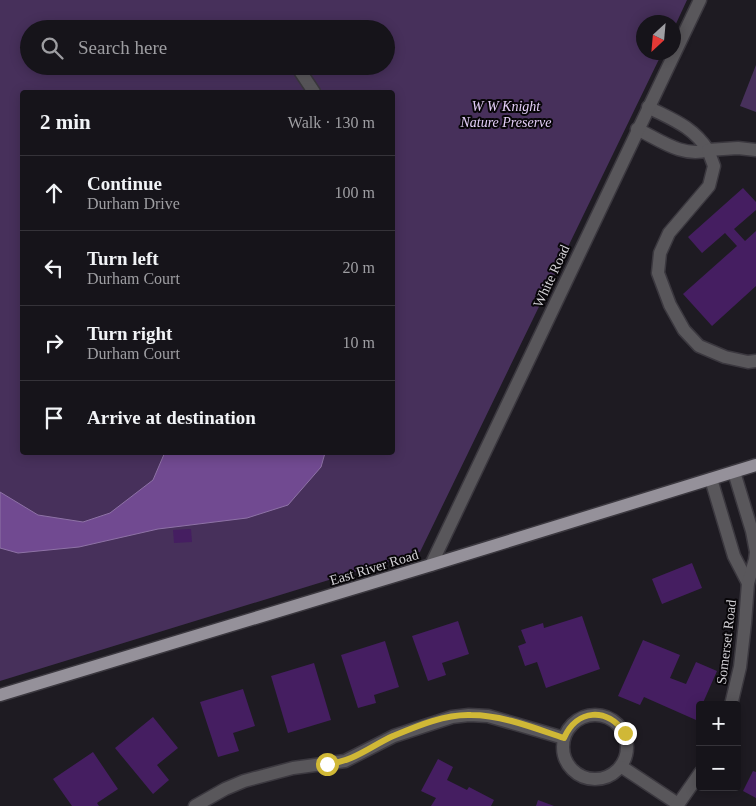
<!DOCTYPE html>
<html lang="en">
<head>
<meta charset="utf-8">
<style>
  :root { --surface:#16141a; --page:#232127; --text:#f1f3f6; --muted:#9e9ea2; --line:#353339 }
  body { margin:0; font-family:Georgia,serif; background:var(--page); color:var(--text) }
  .controls { position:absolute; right:15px; bottom:15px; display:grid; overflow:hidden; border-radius:5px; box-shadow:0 2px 12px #0003 }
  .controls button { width:45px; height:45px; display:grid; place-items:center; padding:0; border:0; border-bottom:1px solid var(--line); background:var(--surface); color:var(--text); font:25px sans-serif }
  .compass { position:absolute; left:636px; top:15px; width:45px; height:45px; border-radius:50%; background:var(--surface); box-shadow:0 2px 12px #0003; rotate:206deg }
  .stop { position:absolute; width:15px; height:15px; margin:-11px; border:4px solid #d0b836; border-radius:50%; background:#fff }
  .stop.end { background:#d0b836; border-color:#fff; box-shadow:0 1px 5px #0008 }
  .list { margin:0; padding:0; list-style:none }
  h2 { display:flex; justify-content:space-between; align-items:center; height:65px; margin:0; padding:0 20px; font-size:21px }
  h2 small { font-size:16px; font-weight:400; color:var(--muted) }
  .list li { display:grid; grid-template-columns:32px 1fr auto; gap:15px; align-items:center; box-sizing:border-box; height:75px; padding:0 20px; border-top:1px solid var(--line) }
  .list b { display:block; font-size:19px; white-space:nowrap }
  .list p { margin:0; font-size:16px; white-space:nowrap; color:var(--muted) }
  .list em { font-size:16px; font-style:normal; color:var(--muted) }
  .icon { flex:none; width:28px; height:28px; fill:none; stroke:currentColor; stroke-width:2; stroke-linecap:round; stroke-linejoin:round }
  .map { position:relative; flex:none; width:756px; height:806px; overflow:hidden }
  .search { position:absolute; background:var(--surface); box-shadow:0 2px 12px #0003; left:20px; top:20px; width:375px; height:55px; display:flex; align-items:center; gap:12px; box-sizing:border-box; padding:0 18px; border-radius:28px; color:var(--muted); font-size:19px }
  .panel { position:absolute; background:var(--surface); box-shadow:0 2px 12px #0003; left:20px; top:90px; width:375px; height:365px; border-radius:5px }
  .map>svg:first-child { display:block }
  .green { fill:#47305b; fill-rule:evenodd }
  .water { fill:#714a91; stroke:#8e72a6 }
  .building { fill:#451e61 }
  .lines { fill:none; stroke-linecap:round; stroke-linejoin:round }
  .minor-casing { stroke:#3b383f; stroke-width:15 }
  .major-casing { stroke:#3b383f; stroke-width:15 }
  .minor { stroke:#59575b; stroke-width:12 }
  .major { stroke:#95919a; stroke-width:12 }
  .route { stroke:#d0b836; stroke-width:6 }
  .labels { text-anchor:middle; stroke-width:4; stroke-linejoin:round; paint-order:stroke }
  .park-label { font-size:14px; font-style:italic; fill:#e3cef7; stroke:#080609 }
  .street-label { font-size:14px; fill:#d3d1d6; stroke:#080609 }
</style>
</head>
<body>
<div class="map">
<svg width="756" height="806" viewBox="0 0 756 806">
  <rect width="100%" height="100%" fill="#1e1b22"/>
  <!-- green -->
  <g class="green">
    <path d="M0 0H687L674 28V22H644V52L662 53 420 552 0 681ZM29 29H386V66H29ZM22 92H392V452H22Z"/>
    <path d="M756 65V112L740 106Z"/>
  </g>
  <!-- water -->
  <path class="water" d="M165 452 325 453 321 467 288 505 247 518 158 529 79 547 18 553 0 548V492L38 515 83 522 110 513 153 480Z"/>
  <!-- building -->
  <g class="building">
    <path d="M281 66H297L293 73Z"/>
    <path d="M743 188 756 202V210L734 229 745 241 756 231V286L712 326 683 294 737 246 725 233 702 253 688 237Z"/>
    <path d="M191 529 192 542 174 543 173 530Z"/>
    <path d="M692 563 702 588 662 604 652 579Z"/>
    <path d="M582 616 600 669 546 688 537 662 525 666 518 646 526 643 521 630 543 623 544 628Z"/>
    <path d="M458 621 469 654 442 663 446 675 428 681 412 636Z"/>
    <path d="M643 640 680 655 670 678 686 684 696 662 717 671 702 705H700V711L696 720 644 697 640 705 618 696Z"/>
    <path d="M385 641 399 687 374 695 376 703 358 708 341 655Z"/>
    <path d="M314 663 331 720 288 733 271 676Z"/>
    <path d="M243 689 255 726 233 733 239 751 218 757 200 702Z"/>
    <path d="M153 717 178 748 157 765 169 780 153 794 115 748Z"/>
    <path d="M93 752 118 789 97 803 99 806H72L53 779Z"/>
    <path d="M438 759 453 767 447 780 467 790 469 787 494 800 491 806H431L436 798 421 791Z"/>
    <path d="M753 771 756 772V798L743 791Z"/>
    <path d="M538 800 554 806H536Z"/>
  </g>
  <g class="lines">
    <defs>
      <g id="minor">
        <path d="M297 67 300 71 314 92"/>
        <path d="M637 129C660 140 683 158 708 150 692 126 673 120 648 107"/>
        <path d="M756 150 738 148 708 150 714 166 709 186 669 233 660 253 658 273 670 305 684 330 699 346 725 357 748 362 756 361"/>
        <path d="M711 479 734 556 748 583"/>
        <path d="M431 565 700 0"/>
        <path d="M731 705 740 667 745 623 748 583 755 560 756 552 752 531 734 472"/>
        <circle cx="595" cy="747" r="32"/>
        <path d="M622 767 678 804"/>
        <path d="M195 806 225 789 244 781 293 768 345 761 394 736 452 717 469 715 488 716 564 738"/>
        <path d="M677 806 700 773"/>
      </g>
      <path id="major" d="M0 695 431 565 756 465"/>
    </defs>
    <!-- minor casing -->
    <use href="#minor" class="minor-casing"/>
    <!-- major casing -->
    <use href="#major" class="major-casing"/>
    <!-- minor -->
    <use href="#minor" class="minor"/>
    <!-- major -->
    <use href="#major" class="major"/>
  </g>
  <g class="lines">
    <!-- route -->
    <path class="route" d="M327 764C353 762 371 746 393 736 417 726 445 714 471 715 502 715 534 728 564 738 577 709 607 707 625 733"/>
  </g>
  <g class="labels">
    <!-- park labels -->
    <g class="park-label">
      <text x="506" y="111">W W Knight<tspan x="506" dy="16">Nature Preserve</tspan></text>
    </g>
    <!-- street labels -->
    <g class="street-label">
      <text transform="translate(551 276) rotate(-65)" y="5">White Road</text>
      <text transform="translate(374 567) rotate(-17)" y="5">East River Road</text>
      <text transform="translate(726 642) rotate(-83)" y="5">Somerset Road</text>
    </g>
  </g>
</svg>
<div class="controls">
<button>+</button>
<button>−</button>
</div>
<svg class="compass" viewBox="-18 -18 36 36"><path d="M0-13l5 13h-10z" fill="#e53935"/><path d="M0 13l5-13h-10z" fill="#9e9ea2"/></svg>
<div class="stop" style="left:327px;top:764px"></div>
<div class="stop end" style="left:625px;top:733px"></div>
<div class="search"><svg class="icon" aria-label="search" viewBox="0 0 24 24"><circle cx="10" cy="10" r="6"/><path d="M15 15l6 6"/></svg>Search here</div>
<section class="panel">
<h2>2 min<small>Walk · 130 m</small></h2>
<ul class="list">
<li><svg class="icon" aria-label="ahead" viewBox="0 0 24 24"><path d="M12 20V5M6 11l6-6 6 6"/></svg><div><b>Continue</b><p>Durham Drive</p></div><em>100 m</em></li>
<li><svg class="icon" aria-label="left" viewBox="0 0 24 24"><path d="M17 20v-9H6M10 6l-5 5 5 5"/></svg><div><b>Turn left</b><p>Durham Court</p></div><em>20 m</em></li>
<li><svg class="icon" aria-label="right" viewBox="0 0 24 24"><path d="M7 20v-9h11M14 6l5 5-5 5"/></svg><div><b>Turn right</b><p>Durham Court</p></div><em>10 m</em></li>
<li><svg class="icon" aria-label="arrive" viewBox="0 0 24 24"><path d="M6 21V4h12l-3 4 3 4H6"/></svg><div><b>Arrive at destination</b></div></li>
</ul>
</section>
</div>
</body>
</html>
